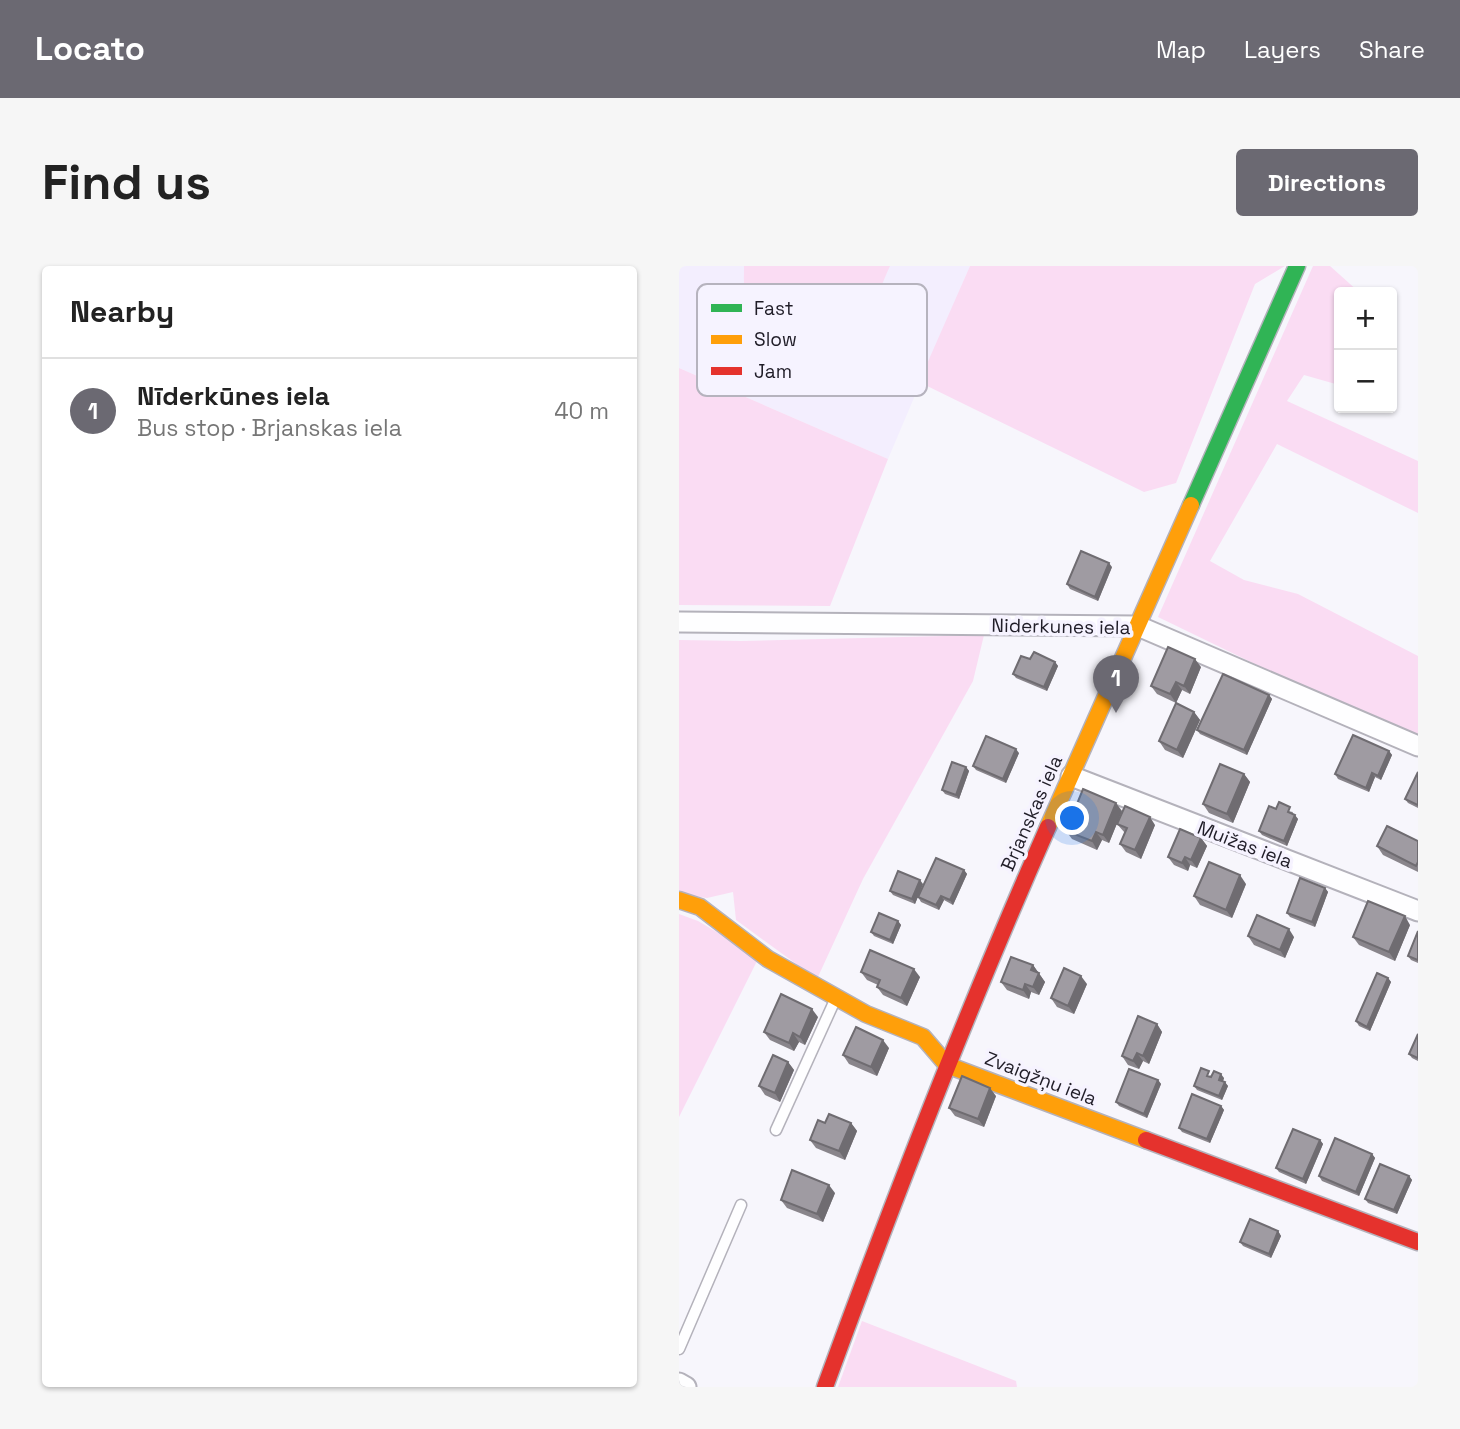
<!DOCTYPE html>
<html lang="en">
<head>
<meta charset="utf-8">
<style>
  :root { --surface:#fff; --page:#f6f6f6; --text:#222; --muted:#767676; --line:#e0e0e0; --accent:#6b6972 }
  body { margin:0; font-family:"Space Grotesk",sans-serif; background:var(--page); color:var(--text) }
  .controls { position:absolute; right:21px; top:21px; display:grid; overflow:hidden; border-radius:7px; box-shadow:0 2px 5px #0004 }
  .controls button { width:63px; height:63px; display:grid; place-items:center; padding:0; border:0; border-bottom:2px solid var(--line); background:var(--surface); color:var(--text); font:35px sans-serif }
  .you { position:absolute; left:394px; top:553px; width:24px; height:24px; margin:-18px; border:5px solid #fff; border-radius:50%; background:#1a73e8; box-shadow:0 0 0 10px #1a73e833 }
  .badge { display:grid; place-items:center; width:46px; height:46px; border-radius:50%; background:var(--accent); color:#fff; font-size:23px; font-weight:700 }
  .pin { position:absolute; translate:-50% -58px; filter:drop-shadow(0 2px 4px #0008) }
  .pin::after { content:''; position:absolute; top:37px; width:24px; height:21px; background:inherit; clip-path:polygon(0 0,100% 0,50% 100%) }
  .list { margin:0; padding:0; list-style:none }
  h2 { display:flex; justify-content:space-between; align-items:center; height:91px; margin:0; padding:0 28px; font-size:30px }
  h2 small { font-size:23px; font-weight:400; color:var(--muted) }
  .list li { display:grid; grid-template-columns:46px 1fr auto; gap:21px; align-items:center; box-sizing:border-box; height:105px; padding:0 28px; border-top:2px solid var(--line) }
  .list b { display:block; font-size:26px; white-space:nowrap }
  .list p { margin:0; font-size:23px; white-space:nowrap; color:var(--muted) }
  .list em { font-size:23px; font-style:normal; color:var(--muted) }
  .map { position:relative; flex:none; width:739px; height:1121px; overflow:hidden; border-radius:7px }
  header { display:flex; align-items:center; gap:42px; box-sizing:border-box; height:98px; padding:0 35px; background:var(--accent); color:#fff }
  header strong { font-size:33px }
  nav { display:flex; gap:38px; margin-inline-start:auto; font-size:24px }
  .intro { display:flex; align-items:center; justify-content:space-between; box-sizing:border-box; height:168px; padding:0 42px }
  h1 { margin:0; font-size:49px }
  .button { padding:18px 32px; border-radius:7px; background:var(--accent); color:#fff; font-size:24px; font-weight:700 }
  main { display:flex; gap:42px; padding:0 42px }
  aside { flex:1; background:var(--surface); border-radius:7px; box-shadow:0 2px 5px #0004 }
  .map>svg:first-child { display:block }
  .built { fill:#f3eefe }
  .green { fill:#fadcf3 }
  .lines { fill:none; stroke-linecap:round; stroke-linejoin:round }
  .lane-casing { stroke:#b4b2bb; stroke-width:13 }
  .street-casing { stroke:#b4b2bb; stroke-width:23 }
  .fast-casing { stroke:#b4b2bb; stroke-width:19 }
  .slow-casing { stroke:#b4b2bb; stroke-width:19 }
  .jam-casing { stroke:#b4b2bb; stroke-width:19 }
  .lane { stroke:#fefeff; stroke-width:10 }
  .street { stroke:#fefeff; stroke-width:19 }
  .fast { stroke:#30b455; stroke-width:16 }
  .slow { stroke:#ff9f0a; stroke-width:16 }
  .jam { stroke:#e5322d; stroke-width:16 }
  .wall { fill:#89858b }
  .shaded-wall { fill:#6f6c71 }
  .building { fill:#9f9ba2; stroke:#6f6c71; stroke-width:2 }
  .labels { text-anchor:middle; stroke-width:7; stroke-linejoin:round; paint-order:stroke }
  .street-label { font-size:19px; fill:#201d28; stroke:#f6f3ff }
  .key { fill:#f6f3ff; stroke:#b6b3be; stroke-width:2 }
  .key-label { font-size:19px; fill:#201d28 }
</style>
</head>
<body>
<header>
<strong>Locato</strong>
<nav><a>Map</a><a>Layers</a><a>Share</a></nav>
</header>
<div class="intro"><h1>Find us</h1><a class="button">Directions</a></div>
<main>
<aside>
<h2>Nearby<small></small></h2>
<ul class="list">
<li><span class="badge">1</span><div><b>Nīderkūnes iela</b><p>Bus stop · Brjanskas iela</p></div><em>40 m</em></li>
</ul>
</aside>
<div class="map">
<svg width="739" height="1121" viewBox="0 0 739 1121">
  <rect width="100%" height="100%" fill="#f7f6fc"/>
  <!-- built -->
  <path class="built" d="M0 0H291L209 193 0 102Z"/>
  <!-- green -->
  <g class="green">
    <path d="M65 0H211C201 21 193 51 175 66 141 93 83 81 68 37 64 26 65 12 65 0Z"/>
    <path d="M291 0H606L576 18 497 217 465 226 240 116Z"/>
    <path d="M634 0H651L680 26H660V119L625 109 608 135 739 195V247L598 178 531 295 565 314 619 328 739 390V477L479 351Z"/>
    <path d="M0 102 209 193 151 340 0 339Z"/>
    <path d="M305 369 294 415 184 613 138 713 57 654 54 626 28 632 0 628V374L62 375Z"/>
    <path d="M0 648 19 655 80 691 0 851Z"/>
    <path d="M183 1055 337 1115 338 1121H159Z"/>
  </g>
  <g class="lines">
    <defs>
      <g id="lane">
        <path d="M97 864 156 734"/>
        <path d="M0 1083 62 939"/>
      </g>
      <g id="street">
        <path d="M0 356 459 360 739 480"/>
        <path d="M392 510 739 645"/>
        <path d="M0 1117 7 1121"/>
      </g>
      <path id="fast" d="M512 239 618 0"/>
      <g id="slow">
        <path d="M369 561 512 239"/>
        <path d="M0 634 21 641 89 693 187 748 244 771 268 799 467 874"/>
      </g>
      <g id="jam">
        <path d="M467 874 739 976"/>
        <path d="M146 1121C215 932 288 744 369 561"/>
      </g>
    </defs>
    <!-- lane casing -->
    <use href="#lane" class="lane-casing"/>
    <!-- street casing -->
    <use href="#street" class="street-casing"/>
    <!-- fast casing -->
    <use href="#fast" class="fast-casing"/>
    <!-- slow casing -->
    <use href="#slow" class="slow-casing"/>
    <!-- jam casing -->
    <use href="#jam" class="jam-casing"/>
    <!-- lane -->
    <use href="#lane" class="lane"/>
    <!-- street -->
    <use href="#street" class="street"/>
    <!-- fast -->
    <use href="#fast" class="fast"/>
    <!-- slow -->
    <use href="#slow" class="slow"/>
    <!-- jam -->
    <use href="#jam" class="jam"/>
  </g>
  <!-- wall -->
  <g class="wall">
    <path d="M433 301 419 335 391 323 388 318Z"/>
    <path d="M376 396 379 400 368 425 337 412 334 408Z"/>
    <path d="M522 401 511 428 503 424 497 437 478 428 472 420Z"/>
    <path d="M590 429 593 433 568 489 521 468 518 464Z"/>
    <path d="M515 446 521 454 504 492 486 484 480 475Z"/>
    <path d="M710 485 713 489 702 514 696 511 690 526 659 513 656 508Z"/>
    <path d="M340 487 327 517 297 504 294 500Z"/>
    <path d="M287 501 290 505 280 533 266 528 263 524Z"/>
    <path d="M739 506V542L729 537 726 533Z"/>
    <path d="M565 508 571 516 554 557 530 547 524 538Z"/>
    <path d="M597 543 614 546 613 548 619 553 608 580 583 569 580 565Z"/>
    <path d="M443 545 430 577 423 574 418 584 393 573 387 565Z"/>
    <path d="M438 558 476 559 462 593 447 586 441 578 446 567Z"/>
    <path d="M522 572 528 580 518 602 511 599 509 605 495 599 489 591Z"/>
    <path d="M739 575V606L704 589 698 580Z"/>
    <path d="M285 604 288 608 274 639 265 634 260 644 242 636 239 631Z"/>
    <path d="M244 618 236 638 214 629 211 625Z"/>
    <path d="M567 618 553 652 521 639 515 630Z"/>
    <path d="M646 622 649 626 636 661 611 651 608 647Z"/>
    <path d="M219 655 222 659 214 678 195 670 192 666Z"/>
    <path d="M731 659 716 695 680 679 674 671Z"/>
    <path d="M739 665V697L732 694 729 690Z"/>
    <path d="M569 670 615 671 606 692 575 679Z"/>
    <path d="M354 699 366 716 360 729 352 726 350 733 328 724 322 716Z"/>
    <path d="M182 706 241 711 228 740 204 729 198 721 199 719 188 714Z"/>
    <path d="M709 712 712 716 691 765 680 760 677 755Z"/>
    <path d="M408 718 395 748 378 741 372 732Z"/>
    <path d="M139 751 126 779 120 776 115 785 91 774 85 766Z"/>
    <path d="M478 758 483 766 470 798 464 795 460 803 449 799 443 790Z"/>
    <path d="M739 768V795L733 792 730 788Z"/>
    <path d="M210 782 198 810 170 798 164 789Z"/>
    <path d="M109 796 115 804 101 836 86 829 80 820Z"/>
    <path d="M533 809 545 812 544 815 549 820 543 834 518 824 515 820Z"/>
    <path d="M479 814 482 818 468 852 440 840 437 836Z"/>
    <path d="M317 830 305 861 276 850 270 842Z"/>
    <path d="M542 840 545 844 531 877 503 866 500 862Z"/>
    <path d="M146 857H172L178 865 166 894 137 882 131 874Z"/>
    <path d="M641 874 644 878 627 918 600 906 597 902Z"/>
    <path d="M693 888 696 892 680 930 643 915 640 910Z"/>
    <path d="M730 910 733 914 718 948 689 937 686 933Z"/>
    <path d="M156 927 144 956 108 942 102 934Z"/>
    <path d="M599 965 602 970 592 992 564 980 561 976Z"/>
  </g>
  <!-- shaded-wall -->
  <g class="shaded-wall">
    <path d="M430 297 433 301 419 335 416 331Z"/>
    <path d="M516 393 522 401 511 428 505 420Z"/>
    <path d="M376 396 379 400 368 425 365 421Z"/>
    <path d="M497 416 503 424 497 437 491 428Z"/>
    <path d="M590 429 593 433 568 489 565 484Z"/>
    <path d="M515 446 521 454 504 492 498 484Z"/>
    <path d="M337 483 340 487 327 517 324 513Z"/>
    <path d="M710 485 713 489 702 514 699 510Z"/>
    <path d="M287 501 290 505 280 533 277 529Z"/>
    <path d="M693 507 696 511 690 526 687 522Z"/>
    <path d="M565 508 571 516 554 557 548 548Z"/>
    <path d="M437 537 443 545 430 577 424 569Z"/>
    <path d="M616 549 619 553 608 580 605 575Z"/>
    <path d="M471 551 476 559 462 593 456 584Z"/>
    <path d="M417 566 423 574 418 584 413 575Z"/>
    <path d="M522 572 528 580 518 602 512 594Z"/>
    <path d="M506 591 511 599 509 605 503 597Z"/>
    <path d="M285 604 288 608 274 639 271 634Z"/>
    <path d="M561 609 567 618 553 652 547 644Z"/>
    <path d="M241 614 244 618 236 638 233 633Z"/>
    <path d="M646 622 649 626 636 661 633 656Z"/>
    <path d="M262 630 265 634 260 644 257 639Z"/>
    <path d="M726 650 731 659 716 695 710 686Z"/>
    <path d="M219 655 222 659 214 678 211 674Z"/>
    <path d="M610 663 615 671 606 692 601 684Z"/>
    <path d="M354 699 366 716 360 729 354 721 352 704Z"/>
    <path d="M235 703 241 711 228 740 222 732Z"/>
    <path d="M402 710 408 718 395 748 389 740Z"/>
    <path d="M709 712 712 716 691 765 688 761Z"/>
    <path d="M346 718 352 726 350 733 344 724Z"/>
    <path d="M133 743 139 751 126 779 121 771Z"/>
    <path d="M478 758 483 766 470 798 464 790Z"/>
    <path d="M114 767 120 776 115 785 110 777Z"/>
    <path d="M204 774 210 782 198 810 192 801Z"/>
    <path d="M458 787 464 795 460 803 454 795Z"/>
    <path d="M109 796 115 804 101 836 96 827Z"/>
    <path d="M542 808 545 812 543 818 540 814Z"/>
    <path d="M479 814 482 818 468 852 465 848Z"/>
    <path d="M546 816 549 820 543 834 540 830Z"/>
    <path d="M311 822 317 830 305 861 299 853Z"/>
    <path d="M542 840 545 844 531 877 528 873Z"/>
    <path d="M172 857 178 865 166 894 160 885Z"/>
    <path d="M641 874 644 878 627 918 624 913Z"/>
    <path d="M693 888 696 892 680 930 677 926Z"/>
    <path d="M730 910 733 914 718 948 715 944Z"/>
    <path d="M150 919 156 927 144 956 138 948Z"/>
    <path d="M599 965 602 970 592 992 590 988Z"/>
  </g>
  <!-- building -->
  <g class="building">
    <path d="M402 285 430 297 416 331 388 318Z"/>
    <path d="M489 381 516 393 505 420 497 416 491 428 472 420Z"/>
    <path d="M355 386 376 396 365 421 334 408 342 390 351 393Z"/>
    <path d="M544 408 590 429 565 484 518 464Z"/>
    <path d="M497 437 515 446 498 484 480 475Z"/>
    <path d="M674 469 710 485 699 510 693 507 687 522 656 508Z"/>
    <path d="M307 470 337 483 324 513 294 500Z"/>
    <path d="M273 496 287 501 277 529 263 524Z"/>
    <path d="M541 498 565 508 548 548 524 538Z"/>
    <path d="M739 506V539L726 533Z"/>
    <path d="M404 523 437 537 424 569 417 566 413 575 387 565Z"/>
    <path d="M600 536 611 541 609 546 616 549 605 575 580 565 590 540 597 543Z"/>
    <path d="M446 540 471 551 456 584 441 578 448 562 438 558Z"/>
    <path d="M708 560 739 575V596L737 600 698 580Z"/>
    <path d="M501 563 522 572 512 594 506 591 503 597 489 591Z"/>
    <path d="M257 592 285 604 271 634 262 630 257 639 239 631Z"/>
    <path d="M530 596 561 609 547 644 515 630Z"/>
    <path d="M219 605 241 614 233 633 211 625Z"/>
    <path d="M621 612 646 622 633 656 608 647Z"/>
    <path d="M689 635 726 650 710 686 674 671Z"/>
    <path d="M200 647 219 655 211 674 192 666Z"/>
    <path d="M578 649 610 663 601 684 569 670Z"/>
    <path d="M739 665V694L729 690Z"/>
    <path d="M191 684 235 703 222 732 198 721 201 714 182 706Z"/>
    <path d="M332 691 354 699 352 704 360 707 354 721 346 718 344 724 322 716Z"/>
    <path d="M385 702 402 710 389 740 372 732Z"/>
    <path d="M698 707 709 712 688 761 677 755Z"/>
    <path d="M102 728 133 743 121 771 114 767 110 777 85 766Z"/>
    <path d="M459 750 478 758 464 790 458 787 454 795 443 790Z"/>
    <path d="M177 761 204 774 192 801 164 789Z"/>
    <path d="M739 768V792L730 788Z"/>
    <path d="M94 789 109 796 96 827 80 820Z"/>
    <path d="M522 802 530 805 528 810 532 811 535 805 542 808 540 814 546 816 540 830 515 820Z"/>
    <path d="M450 803 479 814 465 848 437 836Z"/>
    <path d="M283 810 311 822 299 853 270 842Z"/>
    <path d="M513 828 542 840 528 873 500 862Z"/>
    <path d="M150 848 172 857 160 885 131 874 139 854 146 857Z"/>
    <path d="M614 863 641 874 624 913 597 902Z"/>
    <path d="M656 872 693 888 677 926 640 910Z"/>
    <path d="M701 898 730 910 715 944 686 933Z"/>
    <path d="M113 904 150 919 138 948 102 934Z"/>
    <path d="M571 953 599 965 590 988 561 976Z"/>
  </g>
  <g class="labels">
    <!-- street labels -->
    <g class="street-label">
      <text transform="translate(382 360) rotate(1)" y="7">Niderkunes iela</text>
      <text transform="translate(352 547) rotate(-66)" y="7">Brjanskas iela</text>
      <text transform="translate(566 578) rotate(21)" y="7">Muižas iela</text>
      <text transform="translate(362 812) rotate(21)" y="7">Zvaigžņu iela</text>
    </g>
  </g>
  <!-- legend -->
  <rect x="18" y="18" width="230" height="112" rx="10" class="key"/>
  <rect x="32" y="38" width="31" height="8" fill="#30b455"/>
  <rect x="32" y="69" width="31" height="9" fill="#ff9f0a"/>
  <rect x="32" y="101" width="31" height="8" fill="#e5322d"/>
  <g class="key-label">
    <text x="75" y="49">Fast</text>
    <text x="75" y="80">Slow</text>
    <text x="75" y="112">Jam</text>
  </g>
</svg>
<div class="controls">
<button>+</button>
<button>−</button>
</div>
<div class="you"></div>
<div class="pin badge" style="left:437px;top:447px">1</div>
</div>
</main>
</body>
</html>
